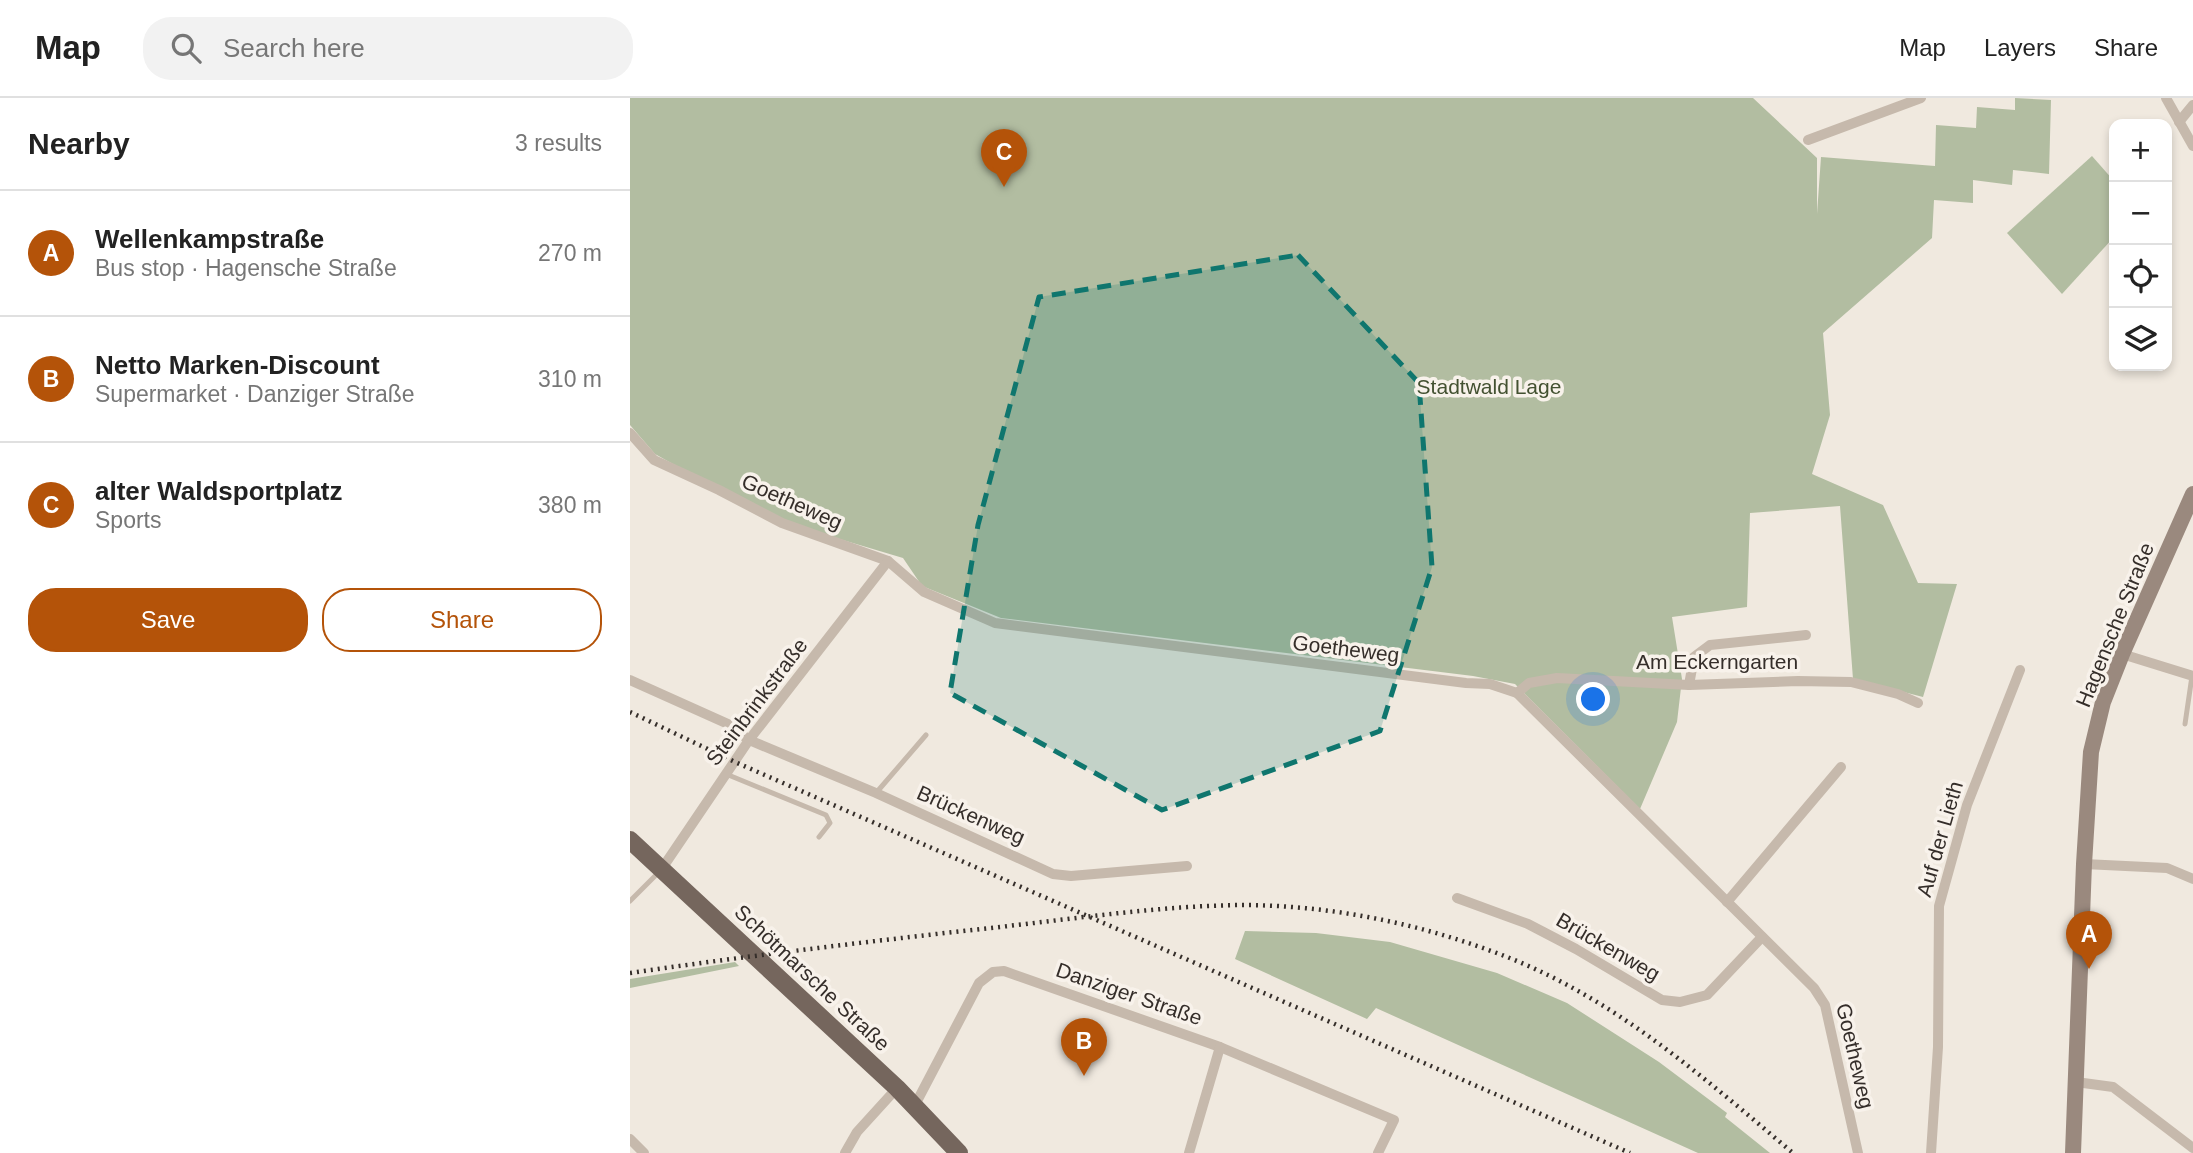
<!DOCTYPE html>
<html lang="en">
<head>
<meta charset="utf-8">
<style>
  :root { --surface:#fff; --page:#f2f2f2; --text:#222; --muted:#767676; --line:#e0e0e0; --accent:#b45309 }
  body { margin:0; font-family:Arial,sans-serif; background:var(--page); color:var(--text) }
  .controls { position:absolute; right:21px; top:21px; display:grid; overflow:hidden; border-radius:14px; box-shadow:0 4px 10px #0003 }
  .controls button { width:63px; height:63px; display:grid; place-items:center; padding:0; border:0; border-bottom:2px solid var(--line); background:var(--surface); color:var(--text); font:35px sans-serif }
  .you { position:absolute; left:964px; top:602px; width:24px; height:24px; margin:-18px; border:5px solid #fff; border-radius:50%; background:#1a73e8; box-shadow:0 0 0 10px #1a73e833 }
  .badge { display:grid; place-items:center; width:46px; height:46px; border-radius:50%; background:var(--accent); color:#fff; font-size:23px; font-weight:700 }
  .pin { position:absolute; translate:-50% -58px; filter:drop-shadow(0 2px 4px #0008) }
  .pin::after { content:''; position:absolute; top:37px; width:24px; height:21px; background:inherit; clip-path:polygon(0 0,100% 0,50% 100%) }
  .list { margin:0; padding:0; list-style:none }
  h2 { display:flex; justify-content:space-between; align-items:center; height:91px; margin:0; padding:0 28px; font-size:30px }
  h2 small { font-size:23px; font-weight:400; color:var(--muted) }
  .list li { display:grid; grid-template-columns:46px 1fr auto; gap:21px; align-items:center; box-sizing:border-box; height:126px; padding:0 28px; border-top:2px solid var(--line) }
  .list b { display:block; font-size:26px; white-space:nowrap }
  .list p { margin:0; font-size:23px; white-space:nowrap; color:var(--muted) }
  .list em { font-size:23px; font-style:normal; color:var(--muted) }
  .actions { display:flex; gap:14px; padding:21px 28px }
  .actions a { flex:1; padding:16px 0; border:2px solid var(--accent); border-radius:28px; text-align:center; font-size:24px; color:var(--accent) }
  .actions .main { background:var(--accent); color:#fff }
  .icon { flex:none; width:38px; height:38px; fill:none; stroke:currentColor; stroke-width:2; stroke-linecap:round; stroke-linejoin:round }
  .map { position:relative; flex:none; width:1563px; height:1055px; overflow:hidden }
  header { display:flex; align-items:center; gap:42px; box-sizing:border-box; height:98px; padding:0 35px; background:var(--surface); border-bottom:2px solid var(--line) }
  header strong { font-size:33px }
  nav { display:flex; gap:38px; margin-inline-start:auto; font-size:24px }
  .search { width:490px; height:63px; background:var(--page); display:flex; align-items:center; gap:18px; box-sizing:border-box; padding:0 24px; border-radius:28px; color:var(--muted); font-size:26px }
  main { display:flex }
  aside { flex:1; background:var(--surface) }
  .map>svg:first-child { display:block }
  .green { fill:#b2bda1 }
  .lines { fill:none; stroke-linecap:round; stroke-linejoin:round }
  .lane { stroke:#c6b9ac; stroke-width:5 }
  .street { stroke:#c6b9ac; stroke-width:10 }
  .secondary { stroke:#9a897e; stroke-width:16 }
  .primary { stroke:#75665d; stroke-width:18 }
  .rail { stroke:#352e2a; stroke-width:4.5; stroke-dasharray:2 5; stroke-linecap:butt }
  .marked { fill:#0f766e; fill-opacity:0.2; stroke:#0f766e; stroke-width:5; stroke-dasharray:14 9; stroke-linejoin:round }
  .labels { text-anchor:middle; stroke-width:7; stroke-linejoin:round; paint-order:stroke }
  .park-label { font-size:21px; fill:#435131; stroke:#f8f2eb }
  .street-label { font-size:21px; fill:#352e2a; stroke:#f8f2eb }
</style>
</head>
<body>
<header>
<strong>Map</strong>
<div class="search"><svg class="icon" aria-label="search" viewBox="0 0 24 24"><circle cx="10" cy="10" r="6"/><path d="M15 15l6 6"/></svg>Search here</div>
<nav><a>Map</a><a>Layers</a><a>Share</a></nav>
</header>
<main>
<aside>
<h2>Nearby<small>3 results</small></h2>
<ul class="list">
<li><span class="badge">A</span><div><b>Wellenkampstraße</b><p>Bus stop · Hagensche Straße</p></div><em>270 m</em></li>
<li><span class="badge">B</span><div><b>Netto Marken-Discount</b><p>Supermarket · Danziger Straße</p></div><em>310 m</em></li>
<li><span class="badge">C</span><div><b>alter Waldsportplatz</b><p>Sports</p></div><em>380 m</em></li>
</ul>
<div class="actions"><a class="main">Save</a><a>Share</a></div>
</aside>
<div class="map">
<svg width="1563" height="1055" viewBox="0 0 1563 1055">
  <rect width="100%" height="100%" fill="#f0e9df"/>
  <!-- green -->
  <g class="green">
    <path d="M0 0H1123L1187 60V116L1191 59 1305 68 1306 27 1346 30 1347 9 1385 12V0L1421 2 1419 76 1383 72 1382 87 1343 82V105L1304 102 1302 140 1193 235 1200 317 1182 376 1253 407 1288 485 1327 486 1293 599 1223 581 1210 408 1120 415 1117 509 1042 519 1052 581 1047 624 1010 711 885 586 843 578 371 520 292 488 273 460 139 420 25 356 0 327Z"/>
    <path d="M1462 58 1484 83V139L1432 196 1377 135Z"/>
    <path d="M615 833 686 835 760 844 867 875 937 905 1029 964 1097 1015 1095 1019 1140 1055H1068L746 910 737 921 605 861Z"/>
    <path d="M105 864 109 868 0 890V881Z"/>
  </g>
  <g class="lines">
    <!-- lane -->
    <g class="lane">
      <path d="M1555 626 1562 578"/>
      <path d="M96 676 196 717 200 725 189 739"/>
      <path d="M246 695 296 637"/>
      <path d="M0 803 30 773"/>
    </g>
    <!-- street -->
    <g class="street">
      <path d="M1536 0 1563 48"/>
      <path d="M1549 24 1563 7"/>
      <path d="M1178 42 1291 0"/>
      <path d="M0 335 24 362 89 392 152 425 258 463 294 494 365 525 836 585 860 586 887 595 1184 890 1195 907 1228 1055"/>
      <path d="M1492 556 1563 578"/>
      <path d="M0 582 98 626 119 642 246 695 423 776 441 778 557 768"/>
      <path d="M1059 587 1064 559 1080 547 1176 537"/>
      <path d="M887 595 899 585 927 580 1059 587 1168 583 1221 584 1268 596 1288 605"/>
      <path d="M1454 766 1537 770 1563 781"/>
      <path d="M31 772 119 642 258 463"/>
      <path d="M827 800 898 826 946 851 1032 902 1050 904 1077 897 1132 839"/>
      <path d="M1097 804 1211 669"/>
      <path d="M1446 984 1483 989 1563 1050"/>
      <path d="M285 1007 349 885 363 874 374 873 590 949 764 1022 748 1055"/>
      <path d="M0 1041 14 1055"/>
      <path d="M215 1055 227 1034 267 990"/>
      <path d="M559 1055 590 949"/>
      <path d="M1301 1055 1308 949 1309 808 1337 707 1390 572"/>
    </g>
    <!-- secondary -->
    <path class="secondary" d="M1443 1055 1454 766 1461 654 1473 604 1492 556 1563 396"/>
    <!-- primary -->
    <path class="primary" d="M0 742 267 990 329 1055"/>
    <!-- rail -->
    <g class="rail">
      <path d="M0 614 105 664 1000 1055"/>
      <path d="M0 875C117 858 234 844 351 831 437 822 524 808 611 807 701 807 793 826 877 859 987 902 1074 980 1163 1055"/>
    </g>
  </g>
  <!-- marked area -->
  <path class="marked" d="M668 157 789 285 802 469 750 633 532 712 320 595 348 427 409 199Z"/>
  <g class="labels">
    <!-- park labels -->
    <g class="park-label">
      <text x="859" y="296">Stadtwald Lage</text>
    </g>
    <!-- street labels -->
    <g class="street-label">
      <text transform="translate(162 404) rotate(24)" y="7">Goetheweg</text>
      <text transform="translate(1485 527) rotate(-68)" y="7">Hagensche Straße</text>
      <text transform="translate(716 551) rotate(7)" y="7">Goetheweg</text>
      <text x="1087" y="571">Am Eckerngarten</text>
      <text transform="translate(127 604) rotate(-53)" y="7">Steinbrinkstraße</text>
      <text transform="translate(341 717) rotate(24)" y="7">Brückenweg</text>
      <text transform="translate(1310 741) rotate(-74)" y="7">Auf der Lieth</text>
      <text transform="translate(978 849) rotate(30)" y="7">Brückenweg</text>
      <text transform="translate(182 880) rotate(43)" y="7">Schötmarsche Straße</text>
      <text transform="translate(499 896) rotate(19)" y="7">Danziger Straße</text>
      <text transform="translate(1225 958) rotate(77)" y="7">Goetheweg</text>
    </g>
  </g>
</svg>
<div class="controls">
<button>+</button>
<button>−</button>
<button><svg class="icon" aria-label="locate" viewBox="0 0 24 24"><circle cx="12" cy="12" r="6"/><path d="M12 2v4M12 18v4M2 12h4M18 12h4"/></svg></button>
<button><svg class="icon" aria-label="layers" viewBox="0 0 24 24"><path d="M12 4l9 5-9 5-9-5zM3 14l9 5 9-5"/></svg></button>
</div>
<div class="you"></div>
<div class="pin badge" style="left:1459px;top:871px">A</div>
<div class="pin badge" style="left:454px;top:978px">B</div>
<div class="pin badge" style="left:374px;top:89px">C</div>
</div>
</main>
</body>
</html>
